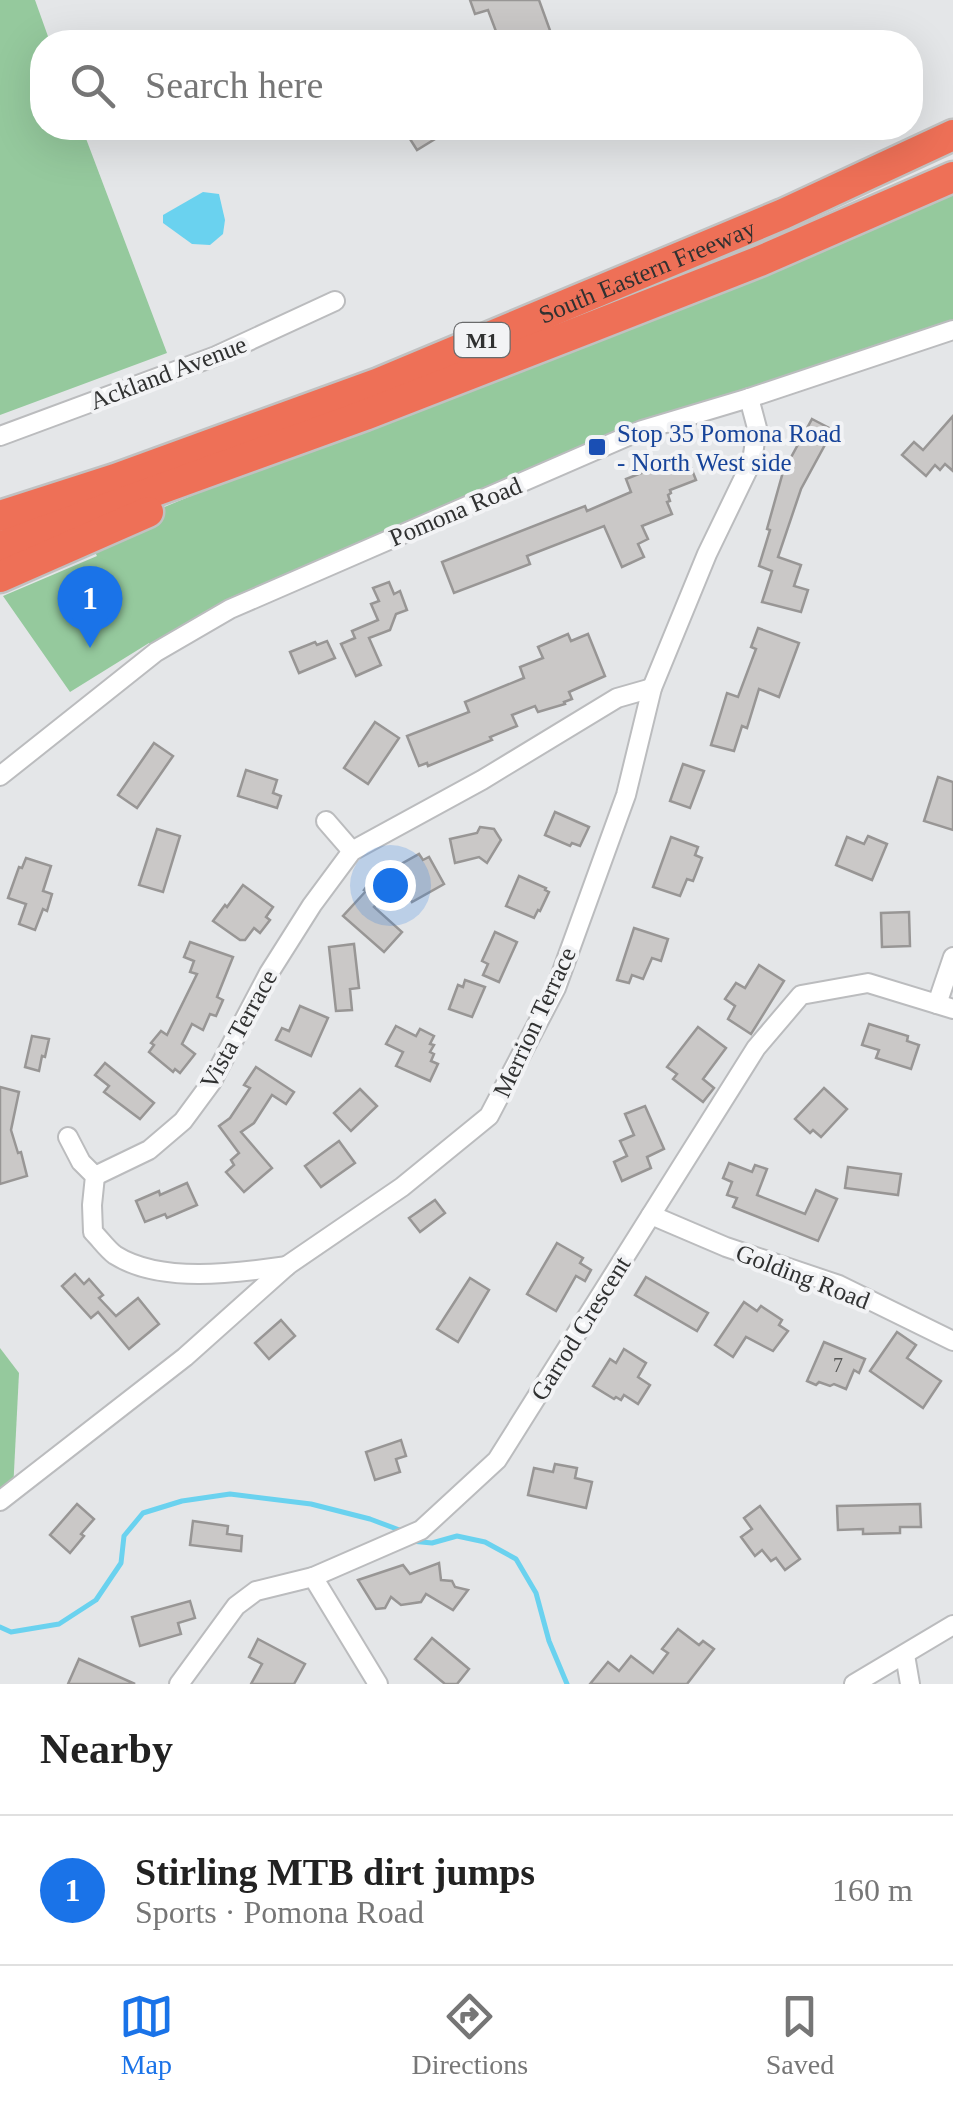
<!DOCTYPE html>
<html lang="en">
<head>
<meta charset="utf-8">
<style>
  :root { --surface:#fff; --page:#f6f6f6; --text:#222; --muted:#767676; --line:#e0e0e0; --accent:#1a73e8 }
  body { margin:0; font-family:"Times New Roman",serif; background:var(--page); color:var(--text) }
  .you { position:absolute; left:390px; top:885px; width:35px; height:35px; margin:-25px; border:8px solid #fff; border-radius:50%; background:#1a73e8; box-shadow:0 0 0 15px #1a73e833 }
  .badge { display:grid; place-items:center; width:65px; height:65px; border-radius:50%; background:var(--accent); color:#fff; font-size:32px; font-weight:700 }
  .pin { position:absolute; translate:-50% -82px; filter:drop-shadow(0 2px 5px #0008) }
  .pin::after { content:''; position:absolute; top:52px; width:35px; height:30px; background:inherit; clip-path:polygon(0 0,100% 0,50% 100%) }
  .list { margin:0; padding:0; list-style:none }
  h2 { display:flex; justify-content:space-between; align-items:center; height:130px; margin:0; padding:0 40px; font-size:42px }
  h2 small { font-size:32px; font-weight:400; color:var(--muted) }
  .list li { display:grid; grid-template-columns:65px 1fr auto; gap:30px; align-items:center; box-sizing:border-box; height:150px; padding:0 40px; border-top:2px solid var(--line) }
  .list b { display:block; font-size:38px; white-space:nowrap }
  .list p { margin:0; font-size:32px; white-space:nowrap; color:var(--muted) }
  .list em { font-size:32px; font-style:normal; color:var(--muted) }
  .icon { flex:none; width:55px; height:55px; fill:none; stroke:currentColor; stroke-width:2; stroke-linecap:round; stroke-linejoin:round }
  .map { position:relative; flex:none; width:953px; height:1684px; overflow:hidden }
  .search { position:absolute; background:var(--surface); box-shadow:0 10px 40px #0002; left:30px; right:30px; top:30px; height:110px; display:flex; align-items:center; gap:25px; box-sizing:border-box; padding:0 35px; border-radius:40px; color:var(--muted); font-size:38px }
  .sheet { height:280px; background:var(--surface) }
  nav { display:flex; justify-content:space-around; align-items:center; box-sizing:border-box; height:140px; border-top:2px solid var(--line); background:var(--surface); font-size:28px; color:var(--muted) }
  nav a { display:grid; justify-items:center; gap:5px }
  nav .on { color:var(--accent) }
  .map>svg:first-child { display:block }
  .green { fill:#95c99d }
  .water { fill:#6ad2ef }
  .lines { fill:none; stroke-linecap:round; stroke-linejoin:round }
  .stream { stroke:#6ad2ef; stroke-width:5 }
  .building { fill:#cac8c7; stroke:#989695; stroke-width:2.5 }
  .street-casing { stroke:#bbbcbe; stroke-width:22 }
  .highway-casing { stroke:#c1c1c1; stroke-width:35 }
  .street { stroke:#fff; stroke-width:18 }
  .highway { stroke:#ee7057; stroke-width:30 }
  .transit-dot { fill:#1a4fb4; stroke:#f2f3f5; stroke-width:4 }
  .labels { text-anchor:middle; stroke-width:8; stroke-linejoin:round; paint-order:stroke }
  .number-label { font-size:20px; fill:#565756 }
  .shield { fill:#f2f3f5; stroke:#6a6b6c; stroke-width:2.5 }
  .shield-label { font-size:22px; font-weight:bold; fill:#303131 }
  .street-label { font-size:25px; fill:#303131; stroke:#f2f3f5 }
  .transit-label { font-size:25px; fill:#164399; stroke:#f2f3f5; text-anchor:start }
</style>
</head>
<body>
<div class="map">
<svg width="953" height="1684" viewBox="0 0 953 1684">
  <rect width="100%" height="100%" fill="#e4e6e8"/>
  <!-- green -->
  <g class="green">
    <path d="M0 0H35L50 42H42V128H82L167 353 0 415Z"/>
    <path d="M953 177V329L642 430 156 652 149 643 70 692 3 596 97 556 88 539Z"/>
    <path d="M0 1348 19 1373 13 1491 0 1501Z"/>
  </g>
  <!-- water -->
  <path class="water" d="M203 192 219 194 225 220 223 234 210 245 192 244 163 223V215Z"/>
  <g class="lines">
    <!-- stream -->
    <g class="stream">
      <path d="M411 1541 432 1543 457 1536 485 1542 516 1559 536 1593 549 1641 567 1684"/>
      <path d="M0 1627 11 1632 59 1624 96 1600 121 1563 124 1536 143 1513 182 1501 230 1494 311 1504 370 1519 402 1531"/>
    </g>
  </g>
  <!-- building -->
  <g class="building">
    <path d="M470 0H539L552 36 534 42H500L488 10 475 14Z"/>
    <path d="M403 128H453L417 150Z"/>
    <path d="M953 416V471L945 464 940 470 935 465 926 476 902 455 914 442 923 450Z"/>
    <path d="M812 419 833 430 801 489 778 557 801 565 794 586 808 590 801 612 762 602 772 571 759 566 770 530 767 529 783 472Z"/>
    <path d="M688 460 696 480 670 490 671 493 668 495 670 501 667 502 672 514 642 526 648 539 638 544 644 557 622 567 604 526 527 556 530 564 454 593 442 562 585 506 587 511 631 492 626 479 659 466 661 471Z"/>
    <path d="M389 582 394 594 400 591 407 610 396 614 390 630 369 638 381 665 356 676 341 644 355 638 352 631 378 620 371 604 379 601 373 588Z"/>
    <path d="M758 628 799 643 779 697 759 689 747 728 742 726 734 751 711 745 727 693 738 697 756 649 751 647Z"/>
    <path d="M568 634 571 641 588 634 605 676 569 692 572 699 564 702 565 704 538 712 535 706 512 715 517 726 490 737 492 740 428 766 427 763 419 766 407 736 469 712 465 702 524 678 520 667 543 658 538 647Z"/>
    <path d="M327 641 335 658 299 673 290 652 315 642 317 645Z"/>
    <path d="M375 722 399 738 368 784 344 768Z"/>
    <path d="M154 743 173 756 137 808 118 795Z"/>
    <path d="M683 764 704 771 690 808 670 801Z"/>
    <path d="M246 770 277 780 273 793 281 796 277 808 238 796Z"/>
    <path d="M938 777 953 782V830L924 821Z"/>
    <path d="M555 812 589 827 580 846 572 843 570 846 545 835Z"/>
    <path d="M480 827 494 829 501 840 487 863 479 857 455 863 450 839 477 833Z"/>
    <path d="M157 829 180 836 163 892 139 885Z"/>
    <path d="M868 836 887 844 872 880 836 865 847 837 864 844Z"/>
    <path d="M671 837 698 847 695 855 702 858 693 881 687 879 680 896 653 887Z"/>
    <path d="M419 854 423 860 429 857 444 884 412 902 394 868Z"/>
    <path d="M26 858 51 866 43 891 52 894 47 911 43 909 35 930 19 924 26 904 8 898 19 867 22 868Z"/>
    <path d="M519 876 546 888 545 890 549 892 540 911 538 910 534 918 506 906Z"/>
    <path d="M373 878 388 891 374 907 402 932 384 952 343 916 366 891 364 890Z"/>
    <path d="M243 885 273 907 266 917 270 920 260 933 254 928 245 940H240L213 921 225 905 227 907Z"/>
    <path d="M909 912 910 946 882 947 881 913Z"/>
    <path d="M634 928 668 939 661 961 652 958 643 979 632 975 629 983 617 980Z"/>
    <path d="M495 932 517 942 499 982 483 975 488 964 482 961Z"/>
    <path d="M190 942 233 957 217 997 223 1000 216 1016 210 1014 203 1030 192 1024 182 1044 195 1054 180 1073 175 1069 173 1072 149 1052 154 1045 151 1043 161 1031 167 1035 197 974 190 972 194 961 184 957Z"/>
    <path d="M354 944 359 988 350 989 352 1010 336 1011 329 947Z"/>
    <path d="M759 965 784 981 751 1034 728 1019 735 1006 725 999 736 983 745 988Z"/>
    <path d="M465 980 485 987 472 1017 449 1009 458 985 463 987Z"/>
    <path d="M300 1006 328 1018 311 1056 276 1040 282 1028 289 1031Z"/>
    <path d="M869 1024 908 1036 907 1041 919 1045 911 1069 876 1058 879 1050 862 1045Z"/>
    <path d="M396 1026 416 1036 420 1029 434 1036 430 1044 434 1045 430 1052 434 1054 431 1061 438 1064 430 1081 396 1066 403 1052 386 1044Z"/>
    <path d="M698 1027 726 1048 703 1079 714 1088 703 1102 673 1079 677 1074 667 1067Z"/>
    <path d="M32 1036 49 1039 45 1057 42 1056 39 1071 25 1067Z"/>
    <path d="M105 1063 154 1103 140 1119 104 1092 109 1086 95 1075Z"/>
    <path d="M256 1067 294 1092 286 1104 272 1095 254 1123 241 1132 272 1168 244 1192 226 1172 234 1165 231 1160 239 1153 219 1126 230 1118 250 1088 244 1085Z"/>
    <path d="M0 1087 19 1092 11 1130 18 1153 21 1152 27 1176 0 1184Z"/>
    <path d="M824 1088 847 1109 821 1137 813 1130 810 1133 795 1119Z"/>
    <path d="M360 1089 377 1106 351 1131 334 1113Z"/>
    <path d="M645 1106 664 1149 647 1157 651 1168 622 1181 614 1162 627 1156 620 1141 634 1135 625 1114Z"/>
    <path d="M339 1141 355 1163 321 1187 305 1166Z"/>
    <path d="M729 1163 752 1172 755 1165 767 1169 757 1195 805 1214 816 1190 837 1199 818 1241 733 1207 737 1198 727 1195 732 1182 723 1178Z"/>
    <path d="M848 1167 901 1174 898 1195 845 1188Z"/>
    <path d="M187 1183 197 1205 167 1218 165 1214 145 1222 136 1201 159 1191 160 1195Z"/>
    <path d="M435 1200 445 1213 420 1232 409 1218Z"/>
    <path d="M557 1243 583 1258 580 1263 591 1270 585 1281 576 1276 556 1311 527 1294Z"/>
    <path d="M75 1274 84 1284 89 1279 103 1295 99 1298 116 1316 138 1298 159 1324 129 1349 98 1312 91 1318 62 1286Z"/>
    <path d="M646 1277 708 1313 697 1331 635 1295Z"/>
    <path d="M470 1278 489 1290 458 1342 437 1329Z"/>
    <path d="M744 1302 757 1311 761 1306 782 1320 779 1325 788 1331 773 1351 746 1337 733 1357 715 1345Z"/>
    <path d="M281 1320 295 1336 269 1359 255 1343Z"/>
    <path d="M897 1332 916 1345 907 1358 941 1381 923 1408 870 1371Z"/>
    <path d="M824 1342 865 1359 859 1373 854 1370 846 1389 834 1384 830 1386 819 1382 816 1385 807 1381Z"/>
    <path d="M624 1349 646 1363 638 1377 650 1385 638 1404 624 1395 621 1400 616 1397 614 1399 593 1386 610 1359 616 1363Z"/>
    <path d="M401 1440 406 1456 396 1459 400 1472 375 1480 366 1452Z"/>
    <path d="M555 1464 577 1468 575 1478 592 1482 586 1508 528 1495 534 1468 553 1472Z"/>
    <path d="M77 1504 94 1519 81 1534 84 1536 70 1553 50 1535Z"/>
    <path d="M920 1504 921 1527H900V1533L863 1534V1529L838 1530 837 1506Z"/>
    <path d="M760 1506 800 1559 785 1570 776 1558 771 1561 762 1550 755 1556 741 1537 752 1529 744 1518Z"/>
    <path d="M193 1521 228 1526 227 1534 242 1536 241 1551 190 1545Z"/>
    <path d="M439 1563 441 1580 452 1581 455 1587 468 1590 453 1610 426 1594 421 1602 401 1605 391 1597 385 1608 376 1609 358 1580 403 1565 410 1574Z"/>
    <path d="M190 1601 195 1618 178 1623 181 1634 140 1646 132 1617Z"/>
    <path d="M678 1629 699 1645 703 1641 714 1649 687 1684H590L608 1662 619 1671 631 1656 653 1673 668 1653 662 1649Z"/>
    <path d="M432 1638 469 1669 457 1684H445L415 1659Z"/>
    <path d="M258 1639 305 1664 294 1684H251L262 1664 249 1657Z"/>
    <path d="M79 1659 135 1684H68Z"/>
  </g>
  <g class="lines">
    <defs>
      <g id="street">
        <path d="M0 436 216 356 335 301"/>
        <path d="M0 776 156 652 230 609 642 430 749 398 953 330"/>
        <path d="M326 821 352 851"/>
        <path d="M937 1004 953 957"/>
        <path d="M68 1137 81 1162 95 1176 92 1205 93 1232C100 1239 107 1249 115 1255 161 1284 237 1273 287 1266"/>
        <path d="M95 1176 149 1150 183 1121 211 1083 269 973 312 905 352 851 482 780 617 698 652 688"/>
        <path d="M651 1215 726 1247 839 1285 953 1341"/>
        <path d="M0 1501 185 1357 288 1265 402 1187 489 1116 556 988 626 795 652 688 707 554 752 461 757 428 749 398"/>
        <path d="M313 1577 378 1684"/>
        <path d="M905 1655 910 1684"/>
        <path d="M179 1684 236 1606 256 1591 313 1577 421 1530 497 1460 756 1048 801 995 868 983 953 1009"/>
        <path d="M854 1684 953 1625"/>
      </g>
      <g id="highway">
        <path id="s1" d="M0 516 115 479 379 383 783 214 953 135"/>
        <path d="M0 547 365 415 589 328 760 261 953 177"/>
        <path d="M0 577 148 512"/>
      </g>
    </defs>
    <!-- street casing -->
    <use href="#street" class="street-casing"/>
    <!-- highway casing -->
    <use href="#highway" class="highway-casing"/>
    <!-- street -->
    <use href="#street" class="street"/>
    <!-- highway -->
    <use href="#highway" class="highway"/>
  </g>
  <!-- markers -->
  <rect class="transit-dot" x="587" y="437" width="20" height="20" rx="5"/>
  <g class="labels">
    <!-- number labels -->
    <g class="number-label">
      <text x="838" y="1372">7</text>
    </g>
    <!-- shield labels -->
    <rect class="shield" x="454.5" y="323" width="55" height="34" rx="8"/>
    <g class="shield-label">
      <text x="482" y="348">M1</text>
    </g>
    <!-- street labels -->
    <g class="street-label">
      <text dy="9" stroke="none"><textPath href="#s1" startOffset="692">South Eastern Freeway</textPath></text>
      <text transform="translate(168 372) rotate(-21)" y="9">Ackland Avenue</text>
      <text transform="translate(455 511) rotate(-23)" y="9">Pomona Road</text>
      <text transform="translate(534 1022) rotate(-65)" y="9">Merrion Terrace</text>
      <text transform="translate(238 1029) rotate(-61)" y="9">Vista Terrace</text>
      <text transform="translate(803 1276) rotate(21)" y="9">Golding Road</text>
      <text transform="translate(580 1328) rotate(-58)" y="9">Garrod Crescent</text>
    </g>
    <!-- transit labels -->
    <g class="transit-label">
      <text x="617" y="442">Stop 35 Pomona Road<tspan x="617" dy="29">- North West side</tspan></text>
    </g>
  </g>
</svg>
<div class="you"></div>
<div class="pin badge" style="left:90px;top:648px">1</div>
<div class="search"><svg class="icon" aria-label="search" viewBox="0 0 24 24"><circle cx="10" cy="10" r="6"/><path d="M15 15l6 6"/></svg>Search here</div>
</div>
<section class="sheet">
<h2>Nearby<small></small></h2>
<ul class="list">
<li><span class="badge">1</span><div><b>Stirling MTB dirt jumps</b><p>Sports · Pomona Road</p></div><em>160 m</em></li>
</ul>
</section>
<nav>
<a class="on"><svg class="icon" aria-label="map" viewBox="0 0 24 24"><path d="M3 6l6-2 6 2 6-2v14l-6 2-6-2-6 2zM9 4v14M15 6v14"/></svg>Map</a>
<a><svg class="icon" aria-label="directions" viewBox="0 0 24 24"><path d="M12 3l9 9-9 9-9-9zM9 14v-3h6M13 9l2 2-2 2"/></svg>Directions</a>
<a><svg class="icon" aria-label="saved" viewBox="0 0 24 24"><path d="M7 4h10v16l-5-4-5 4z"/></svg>Saved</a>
</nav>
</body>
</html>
